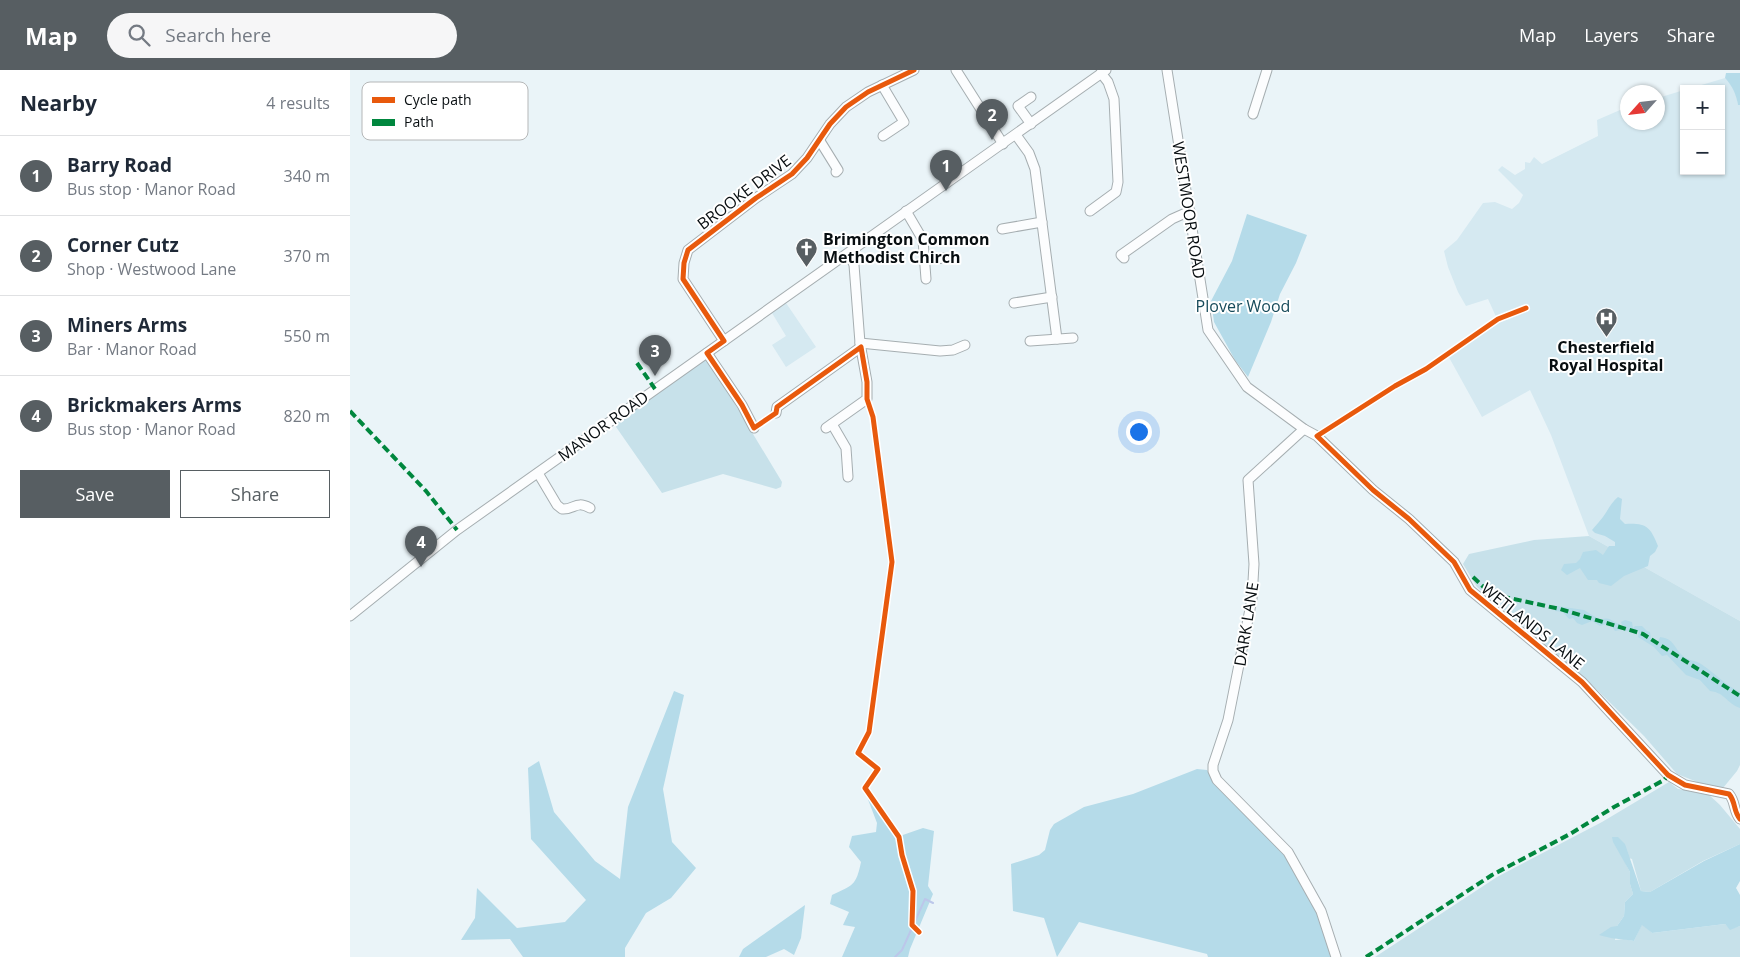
<!DOCTYPE html>
<html lang="en">
<head>
<meta charset="utf-8">
<style>
  :root { --surface:#fff; --page:#f6f6f7; --text:#1f2937; --muted:#747a83; --line:#e0e1e3; --accent:#575e62 }
  body { margin:0; font-family:"Open Sans",sans-serif; background:var(--page); color:var(--text) }
  .controls { position:absolute; right:15px; top:15px; display:grid; overflow:hidden; border-radius:0px; box-shadow:0 1px 4px #0004 }
  .controls button { width:45px; height:45px; display:grid; place-items:center; padding:0; border:0; border-bottom:1px solid var(--line); background:var(--surface); color:var(--text); font:25px sans-serif }
  .compass { position:absolute; left:1270px; top:15px; width:45px; height:45px; border-radius:50%; background:var(--surface); box-shadow:0 1px 4px #0004; rotate:243deg }
  .you { position:absolute; left:788px; top:361px; width:18px; height:18px; margin:-12px; border:4px solid #fff; border-radius:50%; background:#1a73e8; box-shadow:0 0 0 8px #1a73e833 }
  .badge { display:grid; place-items:center; width:32px; height:32px; border-radius:50%; background:var(--accent); color:#fff; font-size:16px; font-weight:700 }
  .pin { position:absolute; translate:-50% -41px; filter:drop-shadow(0 1px 2px #0008) }
  .pin::after { content:''; position:absolute; top:26px; width:18px; height:15px; background:inherit; clip-path:polygon(0 0,100% 0,50% 100%) }
  .list { margin:0; padding:0; list-style:none }
  h2 { display:flex; justify-content:space-between; align-items:center; height:65px; margin:0; padding:0 20px; font-size:21px }
  h2 small { font-size:16px; font-weight:400; color:var(--muted) }
  .list li { display:grid; grid-template-columns:32px 1fr auto; gap:15px; align-items:center; box-sizing:border-box; height:80px; padding:0 20px; border-top:1px solid var(--line) }
  .list b { display:block; font-size:19px; white-space:nowrap }
  .list p { margin:0; font-size:16px; white-space:nowrap; color:var(--muted) }
  .list em { font-size:16px; font-style:normal; color:var(--muted) }
  .actions { display:flex; gap:10px; padding:15px 20px }
  .actions a { flex:1; padding:11px 0; border:1px solid var(--accent); border-radius:0px; text-align:center; font-size:18px; color:var(--accent) }
  .actions .main { background:var(--accent); color:#fff }
  .icon { flex:none; width:28px; height:28px; fill:none; stroke:currentColor; stroke-width:2; stroke-linecap:round; stroke-linejoin:round }
  .map { position:relative; flex:none; width:1390px; height:887px; overflow:hidden }
  header { display:flex; align-items:center; gap:30px; box-sizing:border-box; height:70px; padding:0 25px; background:var(--accent); color:#fff }
  header strong { font-size:24px }
  nav { display:flex; gap:28px; margin-inline-start:auto; font-size:18px }
  .search { width:350px; height:45px; background:var(--page); display:flex; align-items:center; gap:12px; box-sizing:border-box; padding:0 18px; border-radius:28px; color:var(--muted); font-size:19px }
  main { display:flex }
  aside { flex:1; background:var(--surface) }
  .map>svg:first-child { display:block }
  .built { fill:#d5e9f1 }
  .green { fill:#c7e1ea }
  .forest { fill:#b5dbe9 }
  .lines { fill:none; stroke-linecap:round; stroke-linejoin:round }
  .stream { stroke:#bcc7ea; stroke-width:2 }
  .minor-casing { stroke:#a6aeb1; stroke-width:11 }
  .minor { stroke:#fcfdfe; stroke-width:9 }
  .quiet { stroke:#00873e; stroke-width:4; stroke-dasharray:8 4; stroke-linecap:butt }
  .cycleway-casing { stroke:#fff; stroke-width:8 }
  .cycleway { stroke:#e8590c; stroke-width:5 }
  .labels { text-anchor:middle; stroke-width:4; stroke-linejoin:round; paint-order:stroke }
  .street-label { font-size:16px; fill:#080e11; stroke:#fff }
  .poi-label { font-size:16px; font-weight:bold; fill:#080e11; stroke:#fff; text-anchor:start }
  .park-label { font-size:16px; fill:#174b5b; stroke:#fff }
  .key { fill:#fff; stroke:#b5b7b8; stroke-width:1 }
  .key-label { font-size:14px; fill:#080e11 }
</style>
</head>
<body>
<header>
<strong>Map</strong>
<div class="search"><svg class="icon" aria-label="search" viewBox="0 0 24 24"><circle cx="10" cy="10" r="6"/><path d="M15 15l6 6"/></svg>Search here</div>
<nav><a>Map</a><a>Layers</a><a>Share</a></nav>
</header>
<main>
<aside>
<h2>Nearby<small>4 results</small></h2>
<ul class="list">
<li><span class="badge">1</span><div><b>Barry Road</b><p>Bus stop · Manor Road</p></div><em>340 m</em></li>
<li><span class="badge">2</span><div><b>Corner Cutz</b><p>Shop · Westwood Lane</p></div><em>370 m</em></li>
<li><span class="badge">3</span><div><b>Miners Arms</b><p>Bar · Manor Road</p></div><em>550 m</em></li>
<li><span class="badge">4</span><div><b>Brickmakers Arms</b><p>Bus stop · Manor Road</p></div><em>820 m</em></li>
</ul>
<div class="actions"><a class="main">Save</a><a>Share</a></div>
</aside>
<div class="map">
<svg width="1390" height="887" viewBox="0 0 1390 887">
  <rect width="100%" height="100%" fill="#eaf4f8"/>
  <!-- built -->
  <g class="built">
    <path d="M1375 8 1382 16 1386 25 1388 35H1390V551L1239 466 1201 365 1180 320 1132 347 1096 282 1148 251 1138 229 1116 236 1108 222 1098 197 1094 181 1107 170 1133 133 1145 132 1162 139 1169 133 1173 125 1148 100 1152 96 1165 105 1175 99V92L1180 93 1184 87 1192 94 1248 66 1247 50 1277 37 1278 52H1308V28L1334 20V101H1371V19H1338Z"/>
    <path d="M436 233 466 277 436 297 422 275 436 266 422 243Z"/>
  </g>
  <!-- green -->
  <g class="green">
    <path d="M355 289 359 291 432 412 431 417 426 419 373 404 312 423 264 354Z"/>
    <path d="M1239 466 1390 551V695L1387 701 1373 718 1355 715 1327 704 1294 666 1237 610 1127 517 1113 494 1119 484 1184 470Z"/>
    <path d="M1319 712 1328 719 1357 723 1370 735 1390 759V774L1353 791 1300 822 1291 821 1282 789 1272 786 1280 802V814L1283 824 1275 832 1274 846 1267 856 1265 870 1274 869 1284 871 1292 854 1302 863 1375 854 1380 859 1390 856V887H1025L1147 807 1252 752Z"/>
  </g>
  <!-- forest -->
  <g class="forest">
    <path d="M1376 3H1390V35H1388C1386 24 1383 17 1375 8Z"/>
    <path d="M897 144 957 165 946 193 930 224 921 252 898 307 885 290 864 252 861 231 882 191Z"/>
    <path d="M1268 427 1272 429 1270 449 1275 454C1296 453 1300 456 1308 476L1305 482 1300 486 1298 496 1274 506 1261 516 1249 513 1247 510H1238L1230 498 1217 505 1211 500 1214 494 1226 493 1230 489 1233 482 1246 480 1253 485 1259 476H1265V472L1255 466 1245 463 1242 460C1246 455 1250 451 1253 447 1258 440 1261 433 1268 427Z"/>
    <path d="M1207 536 1234 540 1250 550C1261 546 1260 551 1269 554L1270 560 1265 561 1261 555 1256 554 1250 556 1242 551 1232 555 1227 553 1223 548 1219 549 1213 542 1205 541V537Z"/>
    <path d="M1275 550 1282 552 1283 558 1285 556H1292L1297 561 1300 562 1301 568 1305 572H1308L1310 567C1325 569 1323 577 1333 586 1338 591 1346 590 1351 594 1365 603 1375 615 1390 622V638C1376 633 1376 623 1360 621L1350 610 1336 605 1317 585 1312 586 1304 577 1288 567 1289 561 1280 562 1274 560 1271 552Z"/>
    <path d="M324 621 334 625 313 719 322 772 346 798 321 828 296 843 275 878V887H173L160 869 111 870 125 848 127 818 167 858 215 852 236 830 181 769 178 698 189 691 204 742 245 791 270 809 278 737Z"/>
    <path d="M847 699 857 700 870 720 890 737 935 783 967 842 982 887H858L857 884 729 852 707 887 694 848 663 841 661 794 689 785 695 780 700 760 704 754 734 737 783 724Z"/>
    <path d="M514 719 547 767 573 758 584 761 578 816 583 824 560 879 558 887H492L505 857 493 855 499 842 480 834 482 825C503 815 506 816 511 792L499 777 502 766 526 762 527 753Z"/>
    <path d="M1262 767H1268L1275 774 1291 821 1300 822 1354 791 1390 774V811L1386 818 1390 825V856L1380 860 1375 854 1302 863 1292 855 1284 871C1272 869 1261 869 1249 865L1261 857 1267 856 1274 846 1275 832 1283 824 1280 814V802L1263 772Z"/>
    <path d="M455 835 451 868 444 885 434 879 416 887H389L393 879Z"/>
  </g>
  <g class="lines">
    <!-- stream -->
    <path class="stream" d="M545 887 552 880 575 829 583 833"/>
    <defs>
      <g id="minor">
        <path d="M606 0 653 74"/>
        <path d="M817 0 858 260 897 317 954 359 967 366 1023 420 1059 449 1104 492 1120 520 1232 612 1318 705 1335 715 1379 724C1386 732 1383 741 1390 749"/>
        <path d="M532 15 554 52 533 66"/>
        <path d="M903 44 917 0"/>
        <path d="M681 54 668 36 681 27"/>
        <path d="M666 65 679 83 685 99 707 269"/>
        <path d="M470 71 488 100 486 102"/>
        <path d="M556 141 573 170 576 209"/>
        <path d="M740 141 766 122 768 112 764 29 758 12 751 3"/>
        <path d="M652 159 692 152"/>
        <path d="M774 188 771 185 822 149 840 141"/>
        <path d="M575 190 594 188"/>
        <path d="M664 233 702 227"/>
        <path d="M374 271 333 209 334 193 338 180 406 128 442 104 457 88 480 54 496 37 518 22 564 0"/>
        <path d="M680 271 723 268"/>
        <path d="M510 273 590 281 603 280 615 275"/>
        <path d="M357 283 392 335 404 358"/>
        <path d="M426 343 427 337 511 277"/>
        <path d="M482 354 496 378 498 407"/>
        <path d="M476 358 517 329V312L510 273 504 195 499 183"/>
        <path d="M954 359 898 410 904 494 902 529 878 650 863 695V701L867 710 938 782 971 841 986 887"/>
        <path d="M188 403 207 435 212 439C225 440 225 430 240 438"/>
        <path d="M0 546 107 460 756 0"/>
      </g>
    </defs>
    <!-- minor casing -->
    <use href="#minor" class="minor-casing"/>
    <!-- minor -->
    <use href="#minor" class="minor"/>
    <!-- quiet -->
    <g class="quiet">
      <path d="M287 293 305 319"/>
      <path d="M0 341 76 421 107 460"/>
      <path d="M1123 507 1141 524 1210 539 1293 564 1390 626"/>
      <path d="M1016 887 1142 805 1220 764 1264 737 1314 710 1318 705"/>
    </g>
    <defs>
      <g id="cycleway">
        <path d="M564 0 518 22 496 37 480 54 457 88 442 104 406 128 338 180 334 193 333 209 374 271 357 283 392 335 404 358 426 343 427 337 511 277 517 312V329L523 347 542 492 519 662 508 683 528 699 515 718 549 767 552 785 563 821 562 855 569 862"/>
        <path d="M1176 238 1148 249 1076 299 1045 316 967 366 1023 420 1059 449 1104 492 1120 520 1232 612 1318 705 1335 715 1379 724C1386 732 1383 741 1390 749"/>
      </g>
    </defs>
    <!-- cycleway casing -->
    <use href="#cycleway" class="cycleway-casing"/>
    <!-- cycleway -->
    <use href="#cycleway" class="cycleway"/>
  </g>
  <!-- icons -->
  <defs>
    <symbol id="church-pin" viewBox="-11 -11 22 30"><path d="M0 17L-7.5 6A9.5 9.5 0 1 1 7.5 6Z" fill="#575e62" stroke="#fff"/><path d="M-1.2-6h2.4v3.5h3.3v2.4h-3.3V6h-2.4V-.1h-3.3v-2.4h3.3Z" fill="#fff"/></symbol>
    <symbol id="hospital-pin" viewBox="-11 -11 22 30"><path d="M0 17L-7.5 6A9.5 9.5 0 1 1 7.5 6Z" fill="#575e62" stroke="#fff"/><path d="M-5-5h3v3.5h4V-5h3V5h-3V1.5h-4V5h-3Z" fill="#fff"/></symbol>
  </defs>
  <g fill-rule="evenodd">
    <use href="#church-pin" x="444" y="166" width="25" height="34"/>
    <use href="#hospital-pin" x="1244" y="236" width="25" height="34"/>
  </g>
  <g class="labels">
    <!-- street labels -->
    <g class="street-label">
      <text transform="translate(394 122) rotate(-37)" y="6">BROOKE DRIVE</text>
      <text transform="translate(839 140) rotate(81)" y="6">WESTMOOR ROAD</text>
      <text transform="translate(253 356) rotate(-36)" y="6">MANOR ROAD</text>
      <text transform="translate(896 554) rotate(-81)" y="6">DARK LANE</text>
      <text transform="translate(1183 556) rotate(39)" y="6">WETLANDS LANE</text>
    </g>
    <!-- poi labels -->
    <g class="poi-label">
      <text x="473" y="175">Brimington Common<tspan x="473" dy="18">Methodist Chirch</tspan></text>
      <text x="1256" y="283" text-anchor="middle">Chesterfield<tspan x="1256" dy="18">Royal Hospital</tspan></text>
    </g>
    <!-- park labels -->
    <g class="park-label">
      <text x="893" y="242">Plover Wood</text>
    </g>
  </g>
  <!-- legend -->
  <rect x="12" y="12" width="166" height="58" rx="8" class="key"/>
  <rect x="22" y="27" width="23" height="6" fill="#e8590c"/>
  <rect x="22" y="49" width="23" height="7" fill="#00873e"/>
  <g class="key-label">
    <text x="54" y="35">Cycle path</text>
    <text x="54" y="57">Path</text>
  </g>
</svg>
<div class="controls">
<button>+</button>
<button>−</button>
</div>
<svg class="compass" viewBox="-18 -18 36 36"><path d="M0-13l5 13h-10z" fill="#e53935"/><path d="M0 13l5-13h-10z" fill="#747a83"/></svg>
<div class="you"></div>
<div class="pin badge" style="left:596px;top:121px">1</div>
<div class="pin badge" style="left:642px;top:70px">2</div>
<div class="pin badge" style="left:305px;top:306px">3</div>
<div class="pin badge" style="left:71px;top:497px">4</div>
</div>
</main>
</body>
</html>
